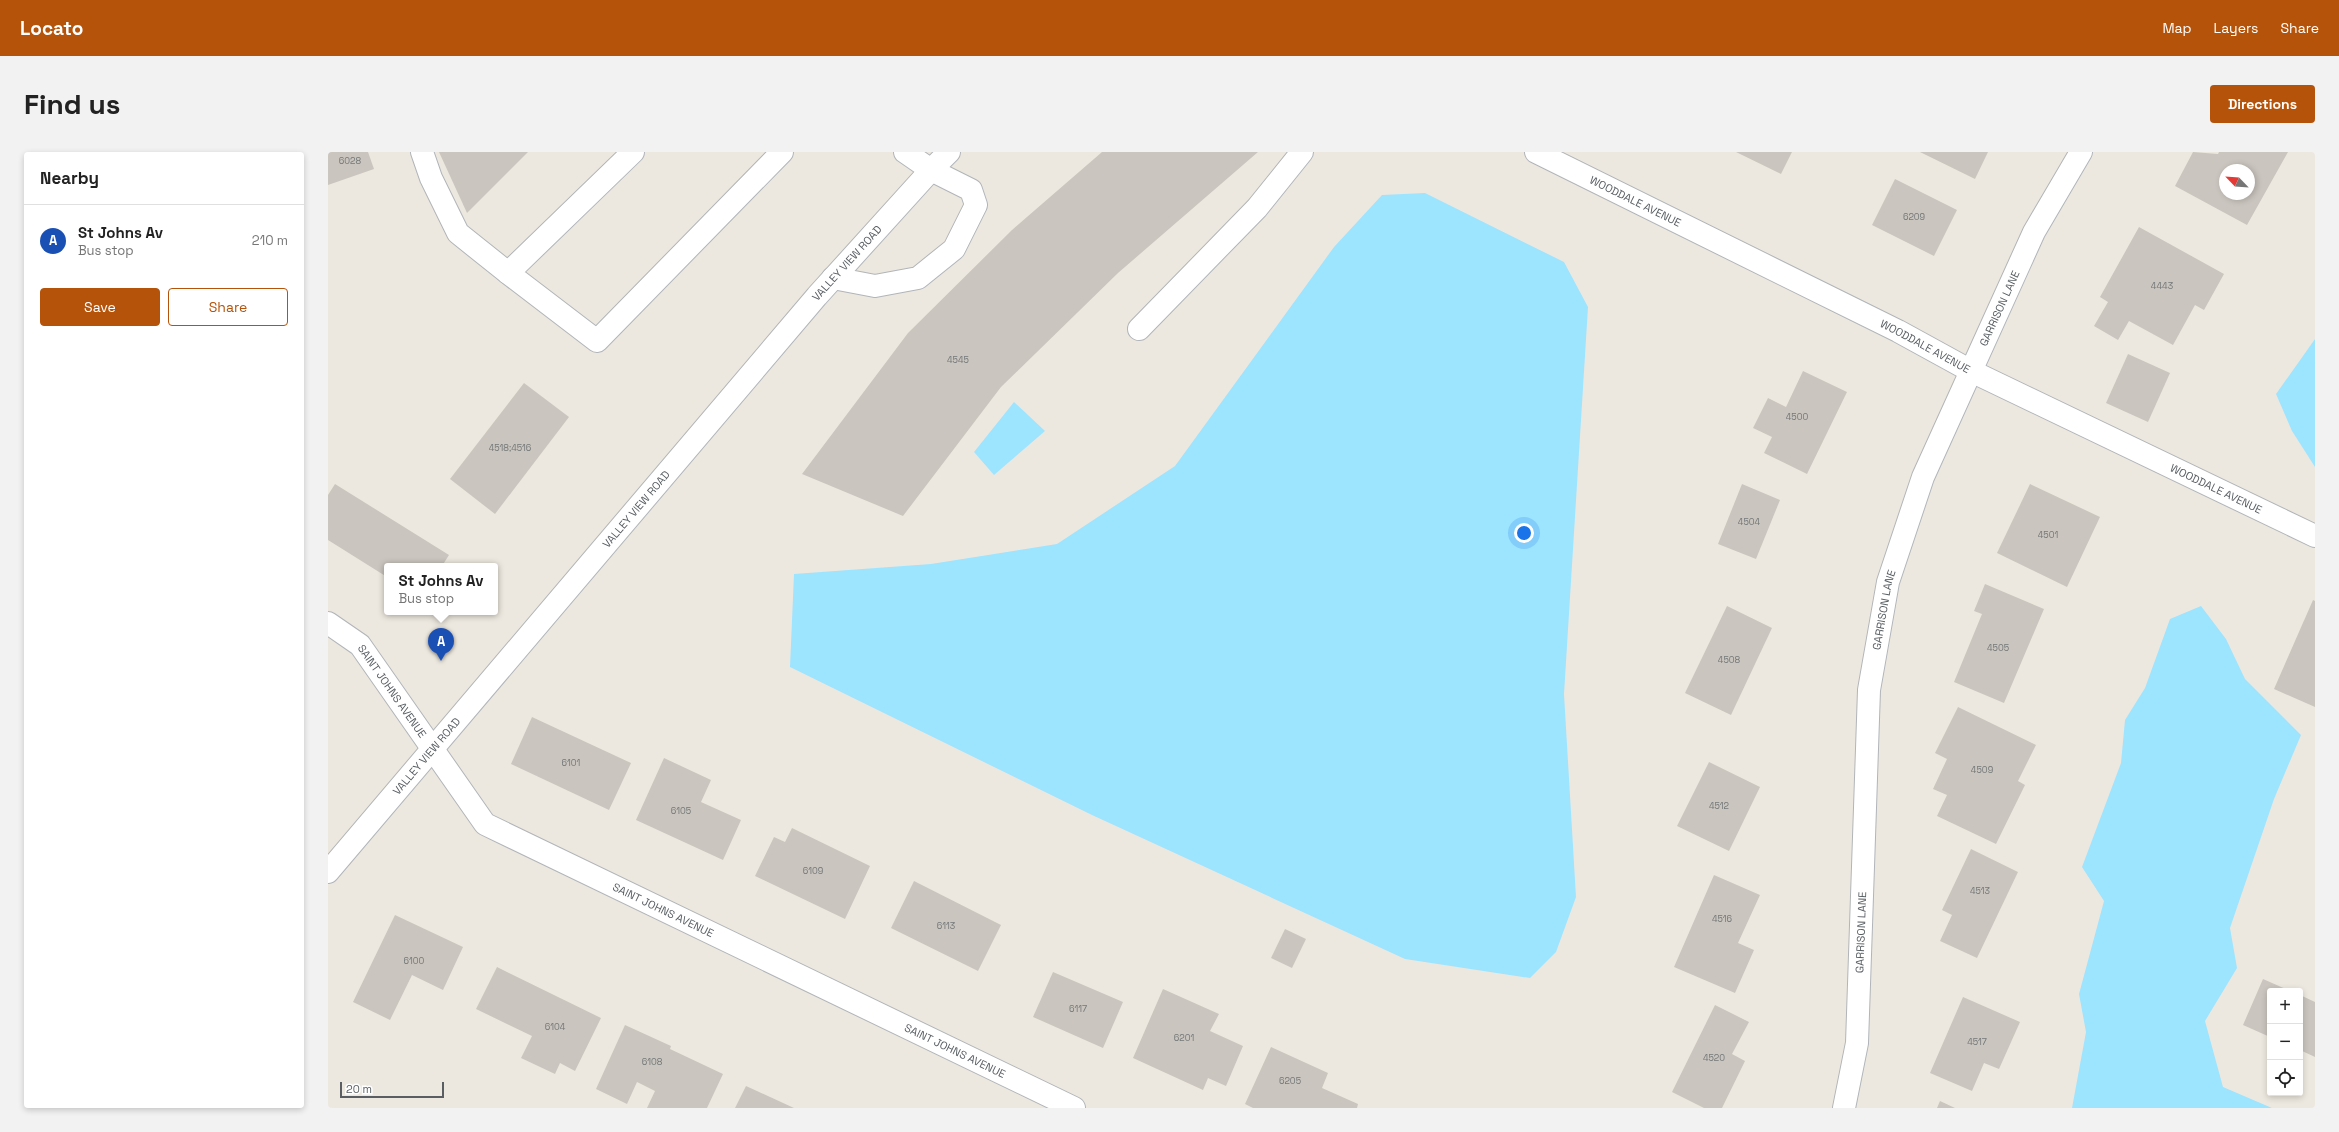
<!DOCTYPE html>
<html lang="en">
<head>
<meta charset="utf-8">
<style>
  :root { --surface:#fff; --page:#f2f2f2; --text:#222; --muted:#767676; --line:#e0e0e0; --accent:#b45309 }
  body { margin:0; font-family:"Space Grotesk",sans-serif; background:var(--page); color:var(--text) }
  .controls { position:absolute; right:12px; bottom:12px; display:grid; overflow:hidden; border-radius:4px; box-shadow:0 2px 6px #0003 }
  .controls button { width:36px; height:36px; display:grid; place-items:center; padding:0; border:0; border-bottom:1px solid var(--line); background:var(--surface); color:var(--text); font:20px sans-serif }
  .compass { position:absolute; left:1891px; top:12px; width:36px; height:36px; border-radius:50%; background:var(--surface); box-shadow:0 2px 6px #0003; rotate:295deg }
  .scale { position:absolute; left:12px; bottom:10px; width:104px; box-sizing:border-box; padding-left:4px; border:2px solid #585e62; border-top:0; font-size:11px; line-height:14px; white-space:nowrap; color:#585e62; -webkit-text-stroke:3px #fff; paint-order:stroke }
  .you { position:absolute; left:1196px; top:381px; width:14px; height:14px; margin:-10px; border:3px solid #fff; border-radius:50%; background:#1a73e8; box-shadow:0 0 0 6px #1a73e833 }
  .badge { display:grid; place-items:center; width:26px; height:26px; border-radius:50%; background:var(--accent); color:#fff; font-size:13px; font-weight:700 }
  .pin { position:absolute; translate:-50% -33px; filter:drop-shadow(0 1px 2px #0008) }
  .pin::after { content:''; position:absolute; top:21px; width:14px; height:12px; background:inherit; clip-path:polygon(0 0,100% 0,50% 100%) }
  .popup { position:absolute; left:56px; top:411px; width:114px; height:52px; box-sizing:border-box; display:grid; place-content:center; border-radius:4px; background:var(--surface); filter:drop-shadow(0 1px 3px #0005); font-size:13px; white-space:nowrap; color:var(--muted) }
  .popup b { font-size:15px; color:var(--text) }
  .popup::after { content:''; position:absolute; left:50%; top:100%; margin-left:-8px; border:8px solid transparent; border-top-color:var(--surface) }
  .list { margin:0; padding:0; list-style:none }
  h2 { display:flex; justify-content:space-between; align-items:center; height:52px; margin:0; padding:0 16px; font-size:17px }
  h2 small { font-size:13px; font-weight:400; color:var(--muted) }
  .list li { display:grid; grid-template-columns:26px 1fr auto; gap:12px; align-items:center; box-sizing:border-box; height:72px; padding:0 16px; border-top:1px solid var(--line) }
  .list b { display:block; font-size:15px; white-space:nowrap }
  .list p { margin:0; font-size:13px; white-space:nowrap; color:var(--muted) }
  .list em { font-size:13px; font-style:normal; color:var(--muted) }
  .actions { display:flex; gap:8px; padding:12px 16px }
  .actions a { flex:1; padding:9px 0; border:1px solid var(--accent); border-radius:4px; text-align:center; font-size:14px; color:var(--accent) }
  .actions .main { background:var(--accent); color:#fff }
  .icon { flex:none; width:22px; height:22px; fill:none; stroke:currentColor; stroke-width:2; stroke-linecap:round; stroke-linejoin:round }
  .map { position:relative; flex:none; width:1987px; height:956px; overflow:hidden; border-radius:4px }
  header { display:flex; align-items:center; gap:24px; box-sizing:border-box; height:56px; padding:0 20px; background:var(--accent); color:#fff }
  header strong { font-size:19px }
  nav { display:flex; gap:22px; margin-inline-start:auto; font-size:14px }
  .intro { display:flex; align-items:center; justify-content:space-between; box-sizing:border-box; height:96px; padding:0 24px }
  h1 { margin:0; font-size:28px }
  .button { padding:10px 18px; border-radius:4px; background:var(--accent); color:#fff; font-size:14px; font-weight:700 }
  main { display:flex; gap:24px; padding:0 24px }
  aside { flex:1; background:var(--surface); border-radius:4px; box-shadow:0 2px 6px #0003 }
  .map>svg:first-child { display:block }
  .water { fill:#9de4ff }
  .building { fill:#cac5be; fill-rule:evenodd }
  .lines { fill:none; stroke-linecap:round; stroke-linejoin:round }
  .minor-casing { stroke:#b1b5b9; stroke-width:24 }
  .minor { stroke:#fff; stroke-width:22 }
  .labels { text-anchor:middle; stroke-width:4; stroke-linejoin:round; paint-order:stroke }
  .number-label { font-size:9px; fill:#747879 }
  .street-label { font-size:11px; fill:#585e62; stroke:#fff }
</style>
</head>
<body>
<header>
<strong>Locato</strong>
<nav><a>Map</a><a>Layers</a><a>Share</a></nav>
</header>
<div class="intro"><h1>Find us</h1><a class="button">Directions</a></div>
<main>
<aside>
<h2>Nearby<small></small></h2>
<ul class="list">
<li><span class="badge" style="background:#1a4fb4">A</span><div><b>St Johns Av</b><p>Bus stop</p></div><em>210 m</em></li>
</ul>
<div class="actions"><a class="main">Save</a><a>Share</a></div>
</aside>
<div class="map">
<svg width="1987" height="956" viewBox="0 0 1987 956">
  <rect width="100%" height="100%" fill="#ede8df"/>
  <!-- water -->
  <g class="water">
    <path d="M1097 41 1236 110 1260 155 1236 542 1248 745 1228 800 1202 826 1077 807 764 663 462 515 466 422 603 412 729 392 847 314 1006 95 1054 43Z"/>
    <path d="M1987 187V315L1964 279 1948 242Z"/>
    <path d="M686 250 717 279 666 323 646 300Z"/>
    <path d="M1873 454 1898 487 1917 527 1973 583 1946 647 1902 776 1909 816 1877 869 1895 935 1944 956H1744L1758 880 1751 842 1776 749 1754 715 1793 611 1797 568 1817 536 1842 467Z"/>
  </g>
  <!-- building -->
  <g class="building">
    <path d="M0 0H40L46 17 0 33Z"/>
    <path d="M111 0H200L139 61Z"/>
    <path d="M774 0H930L790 121 673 235 575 364 474 322 580 181 684 78Z"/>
    <path d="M1408 0H1464L1453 22Z"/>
    <path d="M1592 0H1660L1647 27Z"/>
    <path d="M1865 0 1890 2 1891 0H1960L1919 73 1847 34ZM1897 18H1921V42H1897Z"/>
    <path d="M1567 27 1629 58 1606 104 1544 73Z"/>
    <path d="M1811 75 1896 122 1876 158 1867 153 1845 193 1801 169 1790 188 1766 174 1780 150 1772 145Z"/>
    <path d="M1800 202 1842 221 1820 270 1778 251Z"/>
    <path d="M1475 219 1519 240 1479 322 1436 301 1444 285 1425 276 1440 246 1458 255Z"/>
    <path d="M196 231 241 265 167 362 122 327Z"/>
    <path d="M7 332 121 403 114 414H59V425L0 388V343Z"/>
    <path d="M1414 332 1452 348 1428 407 1390 392Z"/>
    <path d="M1702 332 1772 365 1739 435 1669 401Z"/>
    <path d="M1657 432 1716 457 1676 551 1626 530 1654 462 1646 459Z"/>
    <path d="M1985 448 1987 449V555L1946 537Z"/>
    <path d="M1399 454 1444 476 1403 563 1357 541Z"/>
    <path d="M1630 555 1708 593 1690 629 1697 633 1668 692 1609 664 1619 643 1605 637 1619 607 1607 601Z"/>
    <path d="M204 565 303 611 281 658 183 612Z"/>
    <path d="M336 606 383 628 373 650 413 668 395 708 308 668Z"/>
    <path d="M1381 610 1432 635 1401 699 1349 674Z"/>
    <path d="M464 676 542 714 517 767 427 724 446 685 457 690Z"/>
    <path d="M1643 697 1690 720 1649 806 1612 789 1624 763 1614 758Z"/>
    <path d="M1386 723 1432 743 1410 791 1426 798 1407 841 1346 815Z"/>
    <path d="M586 729 673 773 650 819 563 776Z"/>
    <path d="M67 763 135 795 115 838 84 823 62 868 25 850Z"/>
    <path d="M957 777 978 787 964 816 943 806Z"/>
    <path d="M169 815 273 866 247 919 232 911 227 922 193 906 204 884 148 857Z"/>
    <path d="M725 820 795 850 775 896 705 865Z"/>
    <path d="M1935 827 1962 839H1942V885L1915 873Z"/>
    <path d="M835 837 891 862 882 879 915 894 898 934 880 926 875 938 805 906Z"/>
    <path d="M1972 843 1987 850V905L1972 898Z"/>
    <path d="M1635 845 1692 870 1671 917 1656 911 1644 939 1602 921Z"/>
    <path d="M1387 853 1421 870 1404 902 1417 909 1394 956H1376L1344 940Z"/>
    <path d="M297 873 343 894 342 897 395 922 379 956H319L327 939 309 930 299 952 268 937Z"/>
    <path d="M943 895 1000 921 994 936 1030 952 1029 956H925L917 952Z"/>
    <path d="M418 934 466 956H407Z"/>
    <path d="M1612 949 1627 956H1609Z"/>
  </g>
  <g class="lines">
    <defs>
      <g id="minor">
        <path d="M94 0 103 26 130 81 180 121"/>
        <path d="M305 0 180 121 269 189 454 0"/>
        <path id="s1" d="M1208 0 1570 179 1643 219 1987 384"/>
        <path d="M505 126 547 134 590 126 626 97 648 53 643 38 603 18 577 0"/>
        <path d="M811 177 929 56 974 0"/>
        <path id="s2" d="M0 471 32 493 157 672 746 956"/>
        <path id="s3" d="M0 720 489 144 603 18 621 0"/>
        <path id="s4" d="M1516 956 1529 891 1541 538 1560 430 1595 325 1706 80 1753 0"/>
      </g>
    </defs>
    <!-- minor casing -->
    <use href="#minor" class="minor-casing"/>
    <!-- minor -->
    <use href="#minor" class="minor"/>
  </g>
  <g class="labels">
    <!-- number labels -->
    <g class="number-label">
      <text x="22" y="12">6028</text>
      <text x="1586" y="68">6209</text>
      <text x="1834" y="137">4443</text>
      <text x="630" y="211">4545</text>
      <text x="1469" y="268">4500</text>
      <text x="182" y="299">4518;4516</text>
      <text x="1421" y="373">4504</text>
      <text x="1720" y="386">4501</text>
      <text x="1670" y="499">4505</text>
      <text x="1401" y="511">4508</text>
      <text x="243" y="614">6101</text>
      <text x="1654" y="621">4509</text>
      <text x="1391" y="657">4512</text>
      <text x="353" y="662">6105</text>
      <text x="485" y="722">6109</text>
      <text x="1652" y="742">4513</text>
      <text x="1394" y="770">4516</text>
      <text x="618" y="777">6113</text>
      <text x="86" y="812">6100</text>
      <text x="750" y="860">6117</text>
      <text x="227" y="878">6104</text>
      <text x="856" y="889">6201</text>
      <text x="1649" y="893">4517</text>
      <text x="1386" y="909">4520</text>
      <text x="324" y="913">6108</text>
      <text x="962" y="932">6205</text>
    </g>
    <!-- street labels -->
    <g class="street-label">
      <text dy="4" stroke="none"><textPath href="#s1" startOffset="111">WOODDALE AVENUE</textPath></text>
      <text dy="4" stroke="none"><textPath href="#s3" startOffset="800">VALLEY VIEW ROAD</textPath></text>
      <text dy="4" stroke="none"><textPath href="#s4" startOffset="825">GARRISON LANE</textPath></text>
      <text dy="4" stroke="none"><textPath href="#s1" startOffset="435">WOODDALE AVENUE</textPath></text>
      <text dy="4" stroke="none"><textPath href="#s1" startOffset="759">WOODDALE AVENUE</textPath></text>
      <text dy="4" stroke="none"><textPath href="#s3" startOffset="476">VALLEY VIEW ROAD</textPath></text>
      <text dy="4" stroke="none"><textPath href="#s4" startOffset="501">GARRISON LANE</textPath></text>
      <text dy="4" stroke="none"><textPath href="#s2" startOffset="95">SAINT JOHNS AVENUE</textPath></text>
      <text dy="4" stroke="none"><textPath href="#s3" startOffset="152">VALLEY VIEW ROAD</textPath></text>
      <text dy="4" stroke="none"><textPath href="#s2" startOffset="455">SAINT JOHNS AVENUE</textPath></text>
      <text dy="4" stroke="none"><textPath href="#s4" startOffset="177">GARRISON LANE</textPath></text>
      <text dy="4" stroke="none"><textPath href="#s2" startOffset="779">SAINT JOHNS AVENUE</textPath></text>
    </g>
  </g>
</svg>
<div class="controls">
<button>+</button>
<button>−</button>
<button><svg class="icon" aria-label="locate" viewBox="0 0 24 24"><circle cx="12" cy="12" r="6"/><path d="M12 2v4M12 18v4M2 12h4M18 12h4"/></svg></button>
</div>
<svg class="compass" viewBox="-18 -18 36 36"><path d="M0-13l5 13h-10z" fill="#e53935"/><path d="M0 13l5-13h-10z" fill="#767676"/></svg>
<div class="scale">20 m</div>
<div class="you"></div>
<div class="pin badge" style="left:113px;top:509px;background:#1a4fb4">A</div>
<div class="popup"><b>St Johns Av</b>Bus stop</div>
</div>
</main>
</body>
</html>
